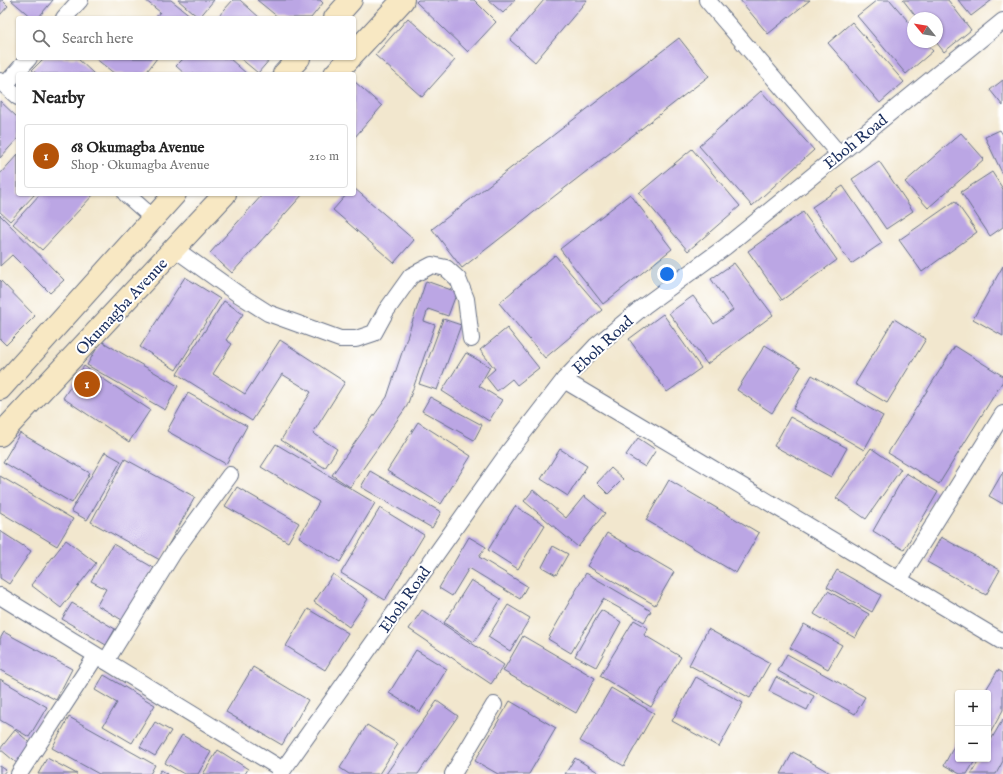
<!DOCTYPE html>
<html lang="en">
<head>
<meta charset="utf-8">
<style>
  :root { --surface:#fff; --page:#f2f2f2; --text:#222; --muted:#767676; --line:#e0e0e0; --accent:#b45309 }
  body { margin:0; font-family:"IM FELL English",serif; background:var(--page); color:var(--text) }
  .controls { position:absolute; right:12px; bottom:12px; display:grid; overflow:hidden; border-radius:4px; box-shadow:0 1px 3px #0004 }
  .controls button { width:36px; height:36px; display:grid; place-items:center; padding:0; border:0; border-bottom:1px solid var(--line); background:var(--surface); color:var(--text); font:20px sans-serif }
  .compass { position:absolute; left:907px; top:12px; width:36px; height:36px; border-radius:50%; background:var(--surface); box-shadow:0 1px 3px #0004; rotate:300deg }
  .you { position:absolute; left:667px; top:274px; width:14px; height:14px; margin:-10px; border:3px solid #fff; border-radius:50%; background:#1a73e8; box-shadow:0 0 0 6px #1a73e833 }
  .badge { display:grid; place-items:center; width:26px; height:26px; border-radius:50%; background:var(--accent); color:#fff; font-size:13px; font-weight:700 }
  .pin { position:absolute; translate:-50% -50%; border:2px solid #fff; box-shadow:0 1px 4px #0006 }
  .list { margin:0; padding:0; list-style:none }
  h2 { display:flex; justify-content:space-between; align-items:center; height:52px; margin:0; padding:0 16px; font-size:17px }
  h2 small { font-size:13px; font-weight:400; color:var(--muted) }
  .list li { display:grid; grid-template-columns:26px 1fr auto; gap:12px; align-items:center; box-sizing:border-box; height:64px; margin:0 8px 8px; padding:0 8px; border:1px solid var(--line); border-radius:4px }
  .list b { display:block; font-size:15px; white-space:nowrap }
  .list p { margin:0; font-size:13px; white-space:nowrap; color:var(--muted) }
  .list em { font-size:13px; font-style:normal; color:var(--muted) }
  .icon { flex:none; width:22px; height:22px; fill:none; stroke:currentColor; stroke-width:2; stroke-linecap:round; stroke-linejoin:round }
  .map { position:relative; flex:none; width:1003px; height:774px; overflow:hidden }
  .search { position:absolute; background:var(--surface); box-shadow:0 1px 3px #0004; left:16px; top:16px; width:340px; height:44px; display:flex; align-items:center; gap:10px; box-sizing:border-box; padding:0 14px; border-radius:4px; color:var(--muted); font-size:15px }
  .panel { position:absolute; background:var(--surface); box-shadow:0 1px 3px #0004; left:16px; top:72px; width:340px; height:124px; border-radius:4px }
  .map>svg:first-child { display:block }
  .building { fill:#bba6e4 }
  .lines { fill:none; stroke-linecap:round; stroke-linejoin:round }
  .street-casing { stroke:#666f85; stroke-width:18 }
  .secondary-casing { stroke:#666f85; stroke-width:24 }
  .street { stroke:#fff; stroke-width:16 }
  .secondary { stroke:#f8e8c3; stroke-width:22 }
  .labels { text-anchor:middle; stroke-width:4; stroke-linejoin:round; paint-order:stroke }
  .street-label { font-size:16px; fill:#1b2f5e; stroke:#fff }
</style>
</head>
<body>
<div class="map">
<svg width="1003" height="774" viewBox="0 0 1003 774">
  <rect width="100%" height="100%" fill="#fff"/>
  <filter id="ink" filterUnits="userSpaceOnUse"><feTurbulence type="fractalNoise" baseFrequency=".025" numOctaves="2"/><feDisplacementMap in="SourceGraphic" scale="8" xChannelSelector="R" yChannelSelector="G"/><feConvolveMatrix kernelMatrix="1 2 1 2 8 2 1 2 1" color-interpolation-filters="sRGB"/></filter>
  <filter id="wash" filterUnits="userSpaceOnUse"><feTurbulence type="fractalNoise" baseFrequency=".012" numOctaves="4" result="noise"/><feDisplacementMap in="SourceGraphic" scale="16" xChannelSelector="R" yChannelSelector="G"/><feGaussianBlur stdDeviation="0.9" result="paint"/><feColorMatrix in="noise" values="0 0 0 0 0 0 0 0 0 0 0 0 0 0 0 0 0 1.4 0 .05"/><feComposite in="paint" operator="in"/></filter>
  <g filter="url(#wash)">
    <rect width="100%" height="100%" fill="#f2e7ce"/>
    <g id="blocks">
      <!-- building -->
      <g class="building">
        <path d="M0 0H2L8 6 0 15Z"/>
        <path d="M11 0H53L38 18H32Z"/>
        <path d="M145 0H171L191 16 189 18H155L160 12Z"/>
        <path d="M178 0H214L199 18Z"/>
        <path d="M233 0H240L260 18H217Z"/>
        <path d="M257 0H320L323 3 311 18H279Z"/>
        <path d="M418 0H474L496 22 468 52 416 2Z"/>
        <path d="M488 0H515L503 13Z"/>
        <path d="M544 0H587L535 62 510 40Z"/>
        <path d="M740 0H810L768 34Z"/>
        <path d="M877 0H890L913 27V42H925L933 51 906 74 857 16Z"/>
        <path d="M903 0H948L971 30 944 52 936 42 937 18H917Z"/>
        <path d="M958 0H992L971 16Z"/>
        <path d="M408 18 455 60 422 97 375 55Z"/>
        <path d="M852 22 904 82 880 103 828 43Z"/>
        <path d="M679 38 709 76 462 268 432 229Z"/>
        <path d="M44 58H77L94 74H37L32 70Z"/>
        <path d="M95 58H157L145 74H115Z"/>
        <path d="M184 58H229L247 74H185L176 66Z"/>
        <path d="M240 58H271L258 73Z"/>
        <path d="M1003 80V106L990 90Z"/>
        <path d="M354 81 382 106 354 138Z"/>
        <path d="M761 91 814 150 752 206 699 146Z"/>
        <path d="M0 101 18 118V138L0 158Z"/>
        <path d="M1000 130 1003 135V175L985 137Z"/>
        <path d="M961 133 984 159 928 208 905 182Z"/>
        <path d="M692 149 740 206 688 251 639 193Z"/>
        <path d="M18 154V194H35L10 221 0 212V174Z"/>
        <path d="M879 161 913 211 886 229 852 179Z"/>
        <path d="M992 172 1003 189V227L990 236 961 192Z"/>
        <path d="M843 186 882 243 851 264 812 207Z"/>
        <path d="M354 188 414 240 394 263 333 210 347 194H354Z"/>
        <path d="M40 194H94L42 250 13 224Z"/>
        <path d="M263 194H303L232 273 210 253Z"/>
        <path d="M630 194 672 249 603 304 560 249Z"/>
        <path d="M955 201 977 232 922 272 899 240Z"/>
        <path d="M803 212 837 260 782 300 748 251Z"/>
        <path d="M0 215 64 280 50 293 12 255 0 266Z"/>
        <path d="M555 255 602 310 545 358 499 303Z"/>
        <path d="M734 263 773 315 707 364 669 313 693 296 714 324 733 310 711 279Z"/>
        <path d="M1003 266V336L973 319Z"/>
        <path d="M185 277 220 299 176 370 140 347Z"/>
        <path d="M0 280 35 316 6 345 0 339Z"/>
        <path d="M426 281 457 292 448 316 428 309 424 321 435 325 407 406 350 487 332 475 387 397Z"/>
        <path d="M224 301 243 314 226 340 232 344 213 374 245 394 280 340 345 382 313 433 337 449 325 468 281 440 311 392 282 374 252 421 177 374Z"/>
        <path d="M663 314 701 368 667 392 629 339Z"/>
        <path d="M443 319 461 325 437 390 419 384Z"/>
        <path d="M894 319 926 339 887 403 855 384Z"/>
        <path d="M507 328 539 368 517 385 512 379 497 391 486 377 495 369 480 350Z"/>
        <path d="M101 341 178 386 165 410 87 365Z"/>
        <path d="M765 345 801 367 772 413 737 390Z"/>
        <path d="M955 346 1003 376V381L939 484 888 453Z"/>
        <path d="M466 353 490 367 479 386 502 400 489 421 442 391Z"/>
        <path d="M84 366 150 410 129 442 63 398Z"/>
        <path d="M812 375 883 416 864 450 793 409Z"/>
        <path d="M188 393 247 426 226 464 167 431Z"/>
        <path d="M430 397 482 425 474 440 422 411Z"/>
        <path d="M790 417 847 448 831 477 774 446Z"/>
        <path d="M418 422 471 456 441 504 387 471Z"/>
        <path d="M20 433 90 473 72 503 3 462Z"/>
        <path d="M638 438 656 450 645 467 626 455Z"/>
        <path d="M276 444 375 503 340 562 299 537 319 502 261 467Z"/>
        <path d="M871 448 901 469 866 519 836 498Z"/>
        <path d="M560 449 587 466 568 496 541 479Z"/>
        <path d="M105 452 121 461 87 520 71 511Z"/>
        <path d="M125 459 195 497 160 560 91 522Z"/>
        <path d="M611 468 623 479 608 494 597 483Z"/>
        <path d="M370 471 441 512 432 528 361 487Z"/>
        <path d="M1003 472V504L989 496Z"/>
        <path d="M906 473 938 492 904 550 873 531Z"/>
        <path d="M0 476 73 519 57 546 0 512Z"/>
        <path d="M669 480 759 533 736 573 646 520Z"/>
        <path d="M237 487 299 523 288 542 225 506Z"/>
        <path d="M533 490 566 518 584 496 605 513 578 547 524 501Z"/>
        <path d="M515 506 545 525 518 569 488 550Z"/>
        <path d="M380 508 424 535 385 600 341 573Z"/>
        <path d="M0 531 31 551 9 584 0 578Z"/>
        <path d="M607 533 674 572 655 605 587 566Z"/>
        <path d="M469 537 486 547 479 557 527 586 520 599 469 568 452 596 439 588Z"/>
        <path d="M941 537 1000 570 986 595 927 562Z"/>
        <path d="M66 540 96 563 61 608 31 585Z"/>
        <path d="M113 544 154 568 122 620 97 605 106 589 91 581Z"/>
        <path d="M553 546 568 554 556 575 542 567Z"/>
        <path d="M837 570 881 595 872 612 827 587Z"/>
        <path d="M586 573 651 611 644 622 603 599 571 653 548 639Z"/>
        <path d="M333 574 368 599 349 627 314 602Z"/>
        <path d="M471 580 501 599 474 642 444 623Z"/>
        <path d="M828 591 869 614 855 638 814 614Z"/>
        <path d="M72 603 115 629 106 645 62 619Z"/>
        <path d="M508 605 530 618 510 651 488 637Z"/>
        <path d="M308 609 348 633 325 670 286 646Z"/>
        <path d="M422 610 504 665 491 684 409 629Z"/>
        <path d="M601 610 621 622 596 667 575 656Z"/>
        <path d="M634 620 648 628 644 635 681 657 651 707 600 676Z"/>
        <path d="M804 624 842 645 828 669 790 648Z"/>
        <path d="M708 629 770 663 750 698 689 665Z"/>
        <path d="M4 632 72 669 56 700 0 670V639Z"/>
        <path d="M523 636 595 678 576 713 503 671Z"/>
        <path d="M416 650 447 669 420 712 389 693Z"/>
        <path d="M787 654 865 697 855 714 778 671Z"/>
        <path d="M253 667 308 700 282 745 226 712Z"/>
        <path d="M998 670 1003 673V710L988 737V693H984Z"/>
        <path d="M104 675 155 705 132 743 103 726 117 703 95 690Z"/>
        <path d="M696 677 743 703 719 747 672 721Z"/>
        <path d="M776 677 814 696 807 710 769 691Z"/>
        <path d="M0 679 47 707 29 737 0 720Z"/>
        <path d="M611 688 654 713 624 766 580 741Z"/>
        <path d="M437 701 458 716 418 774H386Z"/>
        <path d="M510 701 556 728 529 774H498L475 761Z"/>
        <path d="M69 717 155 765 150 774H99L52 748Z"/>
        <path d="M1003 719V761L996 774H971L980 759H988V745Z"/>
        <path d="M155 722 171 731 155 756 140 747Z"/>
        <path d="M367 725 398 744 379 774H349L340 768Z"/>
        <path d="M15 730 34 746 19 765 0 749Z"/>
        <path d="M182 735 211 752 198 774H184L165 763Z"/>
        <path d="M958 739V759H976L967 774H960L944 765Z"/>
        <path d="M218 750 248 769 245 774H203Z"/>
        <path d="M793 752 832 774H781Z"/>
        <path d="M47 758 77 774H38Z"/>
        <path d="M575 758 601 774H565Z"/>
        <path d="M0 766 6 770 3 774H0Z"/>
        <path d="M161 770 168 774H158Z"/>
      </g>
    </g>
  </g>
  <g filter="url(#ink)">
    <use href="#blocks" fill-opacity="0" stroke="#666f85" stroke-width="1"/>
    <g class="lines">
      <defs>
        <g id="street">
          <path d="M707 0 839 154"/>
          <path d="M64 18 80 0"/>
          <path d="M0 81 18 97"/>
          <path d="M5 85 29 58"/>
          <path d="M126 194 153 218"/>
          <path d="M175 249 238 294 268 313 340 339H356L374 333 386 311 411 276 432 265 446 268 458 279 466 299 471 339"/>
          <path d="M564 380 1003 642"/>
          <path d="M899 580 1003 414"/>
          <path d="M0 596 283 770"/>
          <path d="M106 661 173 553 230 475"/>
          <path d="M19 774 96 656"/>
          <path d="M280 774 510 450 564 380 596 346 644 306 725 247 1003 21"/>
          <path d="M453 774 494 705"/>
        </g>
        <g id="secondary">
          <path d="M335 18 351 0"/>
          <path d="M354 53 403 0"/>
          <path d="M284 74 299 58"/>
          <path d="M335 74 350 58"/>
          <path d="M0 389 175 194"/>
          <path d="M0 435 225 194"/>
        </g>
      </defs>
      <!-- street casing -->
      <use href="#street" class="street-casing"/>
      <!-- secondary casing -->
      <use href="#secondary" class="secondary-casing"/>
      <!-- street -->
      <use href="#street" class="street"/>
      <!-- secondary -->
      <use href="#secondary" class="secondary"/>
    </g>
  </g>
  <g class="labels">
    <!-- street labels -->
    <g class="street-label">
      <text transform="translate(855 141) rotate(-39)" y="6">Eboh Road</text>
      <text transform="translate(121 306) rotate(-47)" y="6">Okumagba Avenue</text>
      <text transform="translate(602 344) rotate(-43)" y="6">Eboh Road</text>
      <text transform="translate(404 599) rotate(-55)" y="6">Eboh Road</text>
    </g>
  </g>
</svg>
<div class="controls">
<button>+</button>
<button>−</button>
</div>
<svg class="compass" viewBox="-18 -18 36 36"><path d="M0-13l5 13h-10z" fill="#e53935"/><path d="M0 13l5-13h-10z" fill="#767676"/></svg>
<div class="you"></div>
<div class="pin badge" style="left:87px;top:384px">1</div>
<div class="search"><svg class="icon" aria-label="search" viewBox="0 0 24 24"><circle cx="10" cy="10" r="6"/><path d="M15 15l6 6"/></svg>Search here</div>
<section class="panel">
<h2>Nearby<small></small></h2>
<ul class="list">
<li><span class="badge">1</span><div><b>68 Okumagba Avenue</b><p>Shop · Okumagba Avenue</p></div><em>210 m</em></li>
</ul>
</section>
</div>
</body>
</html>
